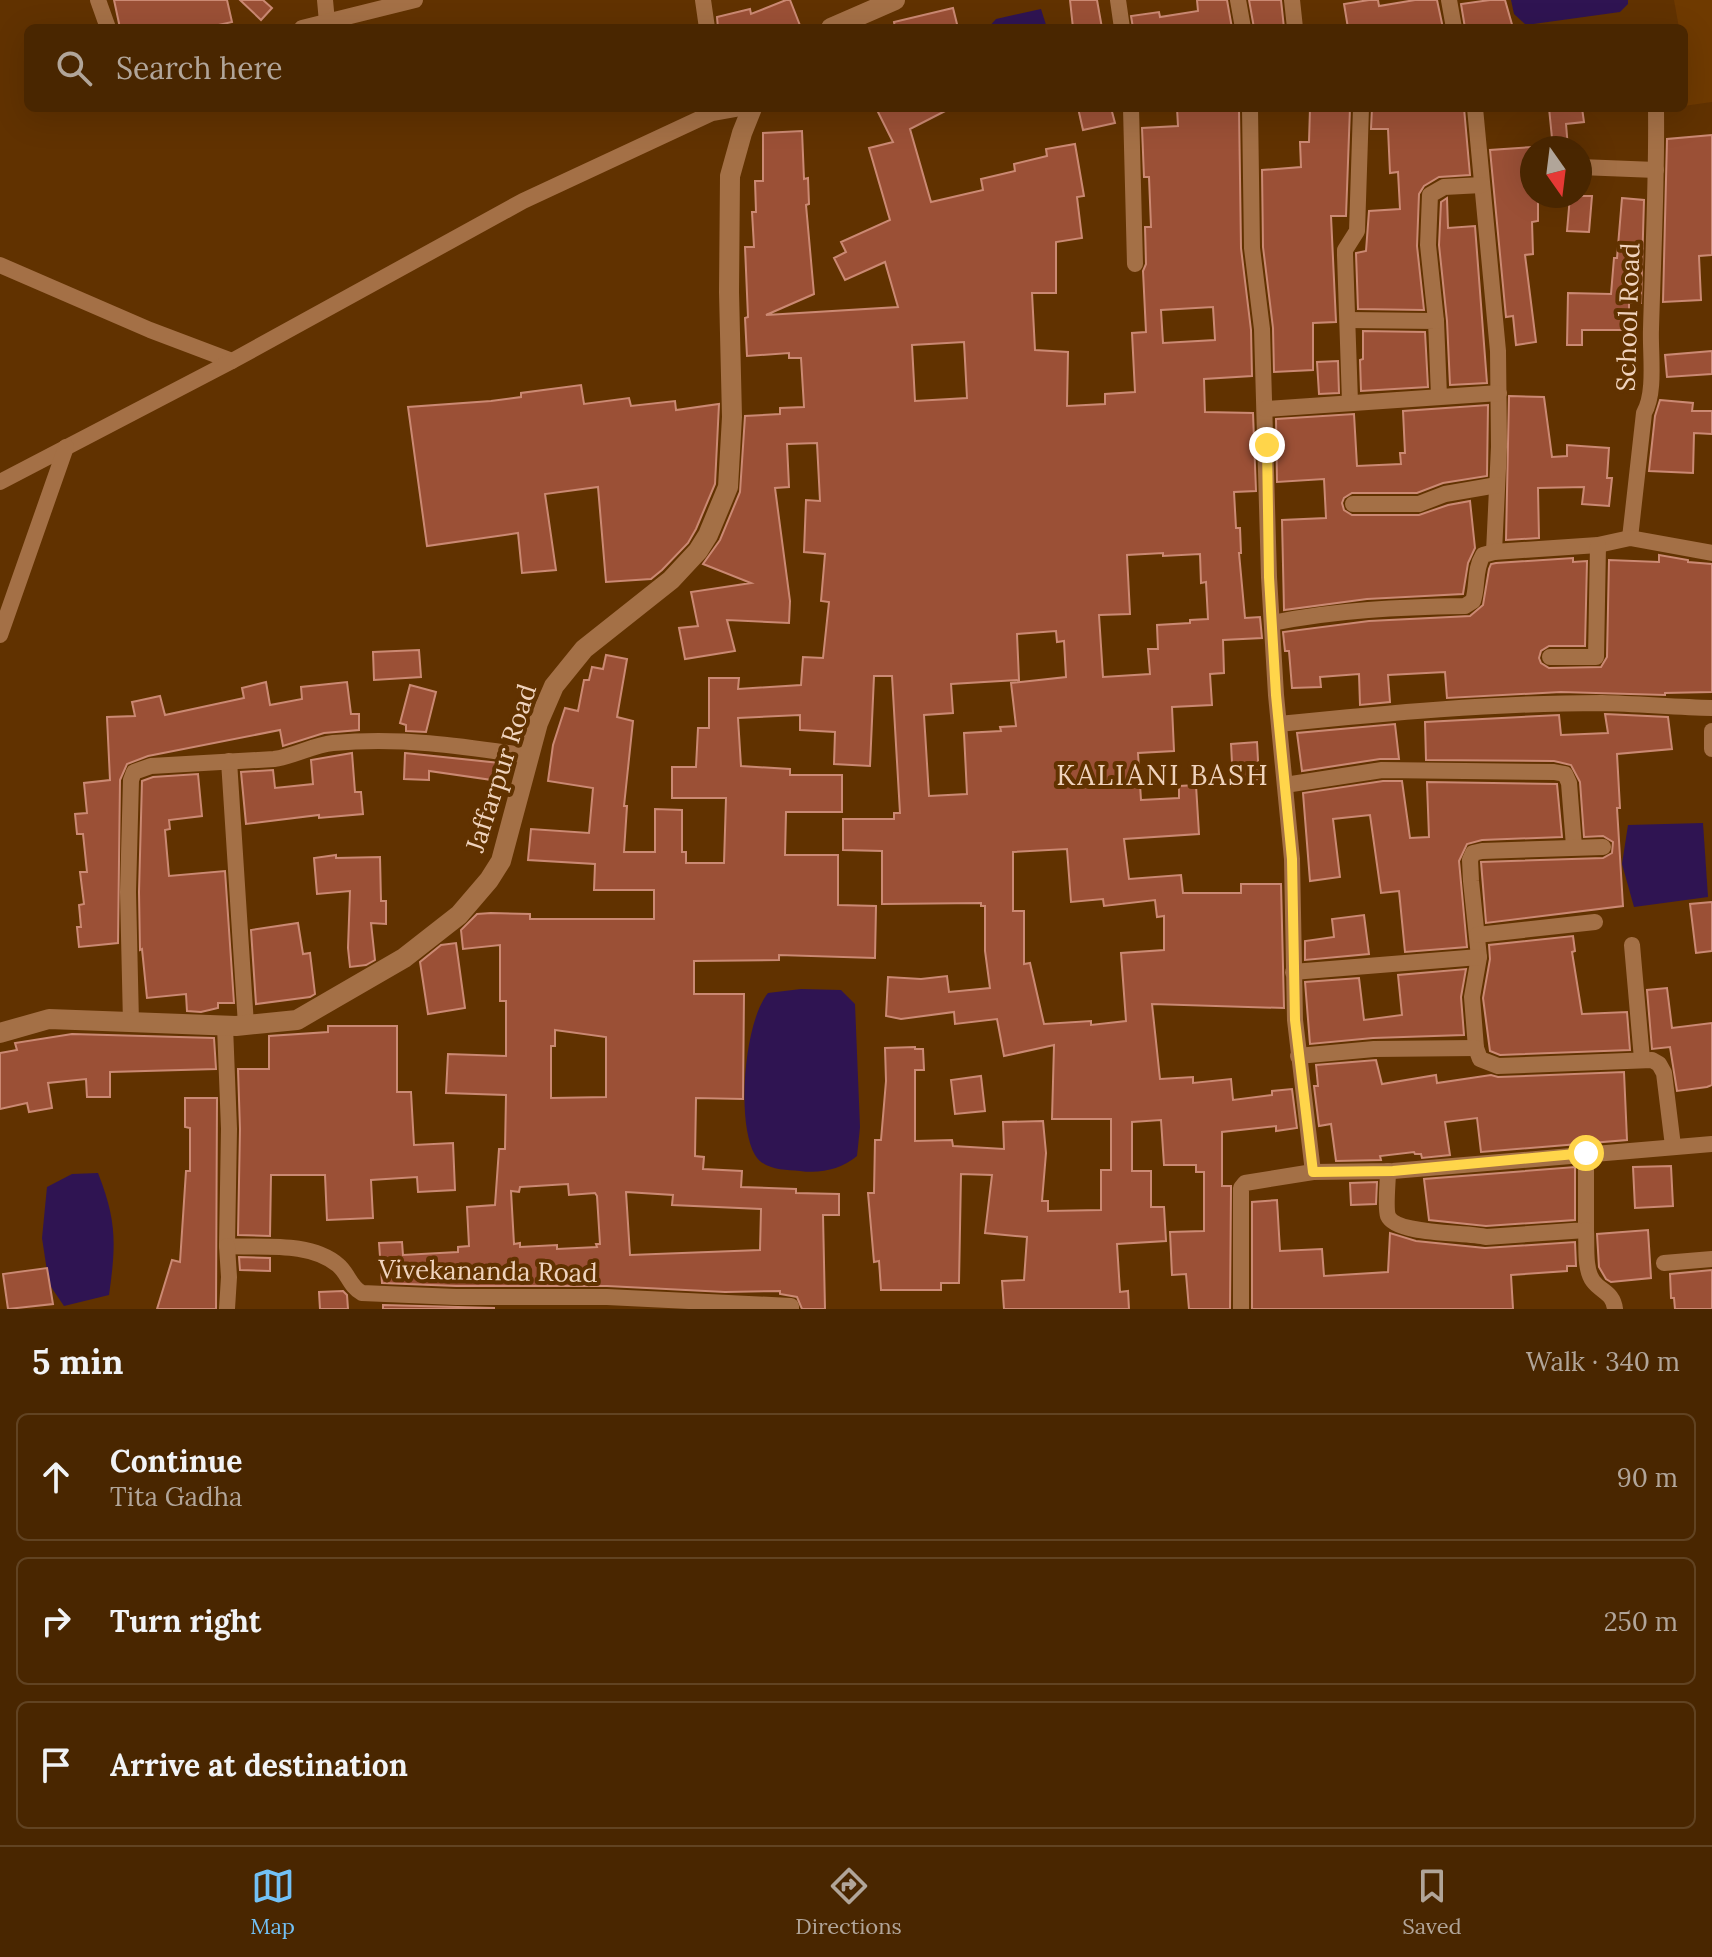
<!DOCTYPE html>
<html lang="en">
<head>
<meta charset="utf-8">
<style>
  :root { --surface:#492600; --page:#53320f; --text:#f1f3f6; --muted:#b1a599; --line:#614322; --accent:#72c1f5 }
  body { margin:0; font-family:Lora,serif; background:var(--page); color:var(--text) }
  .compass { position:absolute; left:1520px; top:136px; width:72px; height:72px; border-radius:50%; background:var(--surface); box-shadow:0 8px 32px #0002; rotate:166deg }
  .stop { position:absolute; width:24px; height:24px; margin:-18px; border:6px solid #ffd54a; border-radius:50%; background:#fff }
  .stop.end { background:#ffd54a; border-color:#fff; box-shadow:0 2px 8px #0008 }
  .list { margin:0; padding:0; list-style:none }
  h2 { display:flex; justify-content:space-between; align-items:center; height:104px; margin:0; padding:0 32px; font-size:34px }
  h2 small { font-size:26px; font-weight:400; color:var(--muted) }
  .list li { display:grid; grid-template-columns:52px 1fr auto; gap:24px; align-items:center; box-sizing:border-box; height:128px; margin:0 16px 16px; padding:0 16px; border:2px solid var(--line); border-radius:12px }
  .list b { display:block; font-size:30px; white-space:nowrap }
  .list p { margin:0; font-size:26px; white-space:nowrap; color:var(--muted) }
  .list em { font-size:26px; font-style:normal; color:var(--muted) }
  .icon { flex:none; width:44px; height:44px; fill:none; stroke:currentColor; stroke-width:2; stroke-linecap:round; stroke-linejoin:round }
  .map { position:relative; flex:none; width:1712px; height:1309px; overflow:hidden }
  .search { position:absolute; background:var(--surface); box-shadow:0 8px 32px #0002; left:24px; right:24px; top:24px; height:88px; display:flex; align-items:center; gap:20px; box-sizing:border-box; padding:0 28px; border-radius:12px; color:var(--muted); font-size:30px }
  .sheet { height:536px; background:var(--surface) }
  nav { display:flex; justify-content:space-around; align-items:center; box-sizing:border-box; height:112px; border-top:2px solid var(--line); background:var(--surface); font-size:22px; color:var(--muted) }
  nav a { display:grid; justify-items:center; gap:4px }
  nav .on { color:var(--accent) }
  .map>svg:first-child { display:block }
  .built { fill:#6f3a00 }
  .water { fill:#2f1452 }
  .building { fill:#9b5036; stroke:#cb8973; stroke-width:2; fill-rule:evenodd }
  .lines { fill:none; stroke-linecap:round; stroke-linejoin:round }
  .street { stroke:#a47046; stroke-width:16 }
  .secondary { stroke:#a47046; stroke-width:20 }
  .route { stroke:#ffd54a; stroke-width:10 }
  .labels { text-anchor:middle; stroke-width:8; stroke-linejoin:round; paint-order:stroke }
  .street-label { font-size:26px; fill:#f0d3bd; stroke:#613200 }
  .neighbourhood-label { font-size:28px; letter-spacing:2px; fill:#f0d3bd; stroke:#613200 }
</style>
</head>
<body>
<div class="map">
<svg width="1712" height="1309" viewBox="0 0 1712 1309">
  <rect width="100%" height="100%" fill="#613200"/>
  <!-- built -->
  <path class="built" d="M1674 0H1712V102L1684 106V28H1679Z"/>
  <!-- water -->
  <g class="water">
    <path d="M1511 0H1628V4L1620 12 1526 25 1514 14Z"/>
    <path d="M1041 9 1047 28H988L996 19Z"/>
    <path d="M1703 823 1708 897 1634 907 1622 864 1628 825Z"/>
    <path d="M801 989 841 990 855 1004 860 1127 857 1156C841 1169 821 1174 800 1171 784 1170 764 1170 755 1155 736 1123 744 1022 768 993Z"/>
    <path d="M98 1173C117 1221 116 1245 109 1295L64 1306 49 1284 42 1238 47 1187 72 1174Z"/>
  </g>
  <!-- building -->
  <g class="building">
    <path d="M114 0H227L232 22 205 28H120Z"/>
    <path d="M240 0H263L272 8 261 20Z"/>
    <path d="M786 0H790L801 28H718L717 17 750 9 751 14Z"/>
    <path d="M1070 0H1097L1102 28H1073Z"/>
    <path d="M1197 0H1227L1232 28H1133L1131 16 1159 12 1160 17 1198 11Z"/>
    <path d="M1249 0H1281L1284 28H1254Z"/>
    <path d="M1369 0H1378L1379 6 1415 0H1437L1443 28H1348L1344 4Z"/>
    <path d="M1490 0H1505L1513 28H1465L1461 4Z"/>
    <path d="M953 8 958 28H895L894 22Z"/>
    <path d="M876 108H951L910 129 931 202 983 190 981 179 1015 171 1014 164 1047 156 1046 149 1075 144 1084 196 1077 197 1082 238 1056 242V293H1032L1035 350 1068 352 1067 406 1105 404V394L1135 392 1132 333 1146 332 1143 271 1146 264 1145 227H1151L1149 177H1144L1142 128 1178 126 1177 108H1239L1241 248 1251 330 1252 376 1204 379 1205 412 1253 413 1256 491 1234 492 1236 528H1240L1241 553H1239L1245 618 1260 617 1262 638 1223 640 1224 673 1210 674 1212 705 1172 707 1174 751 1138 753 1141 800 1179 798V786L1196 785 1199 834 1124 839 1129 879 1181 875 1183 893H1241V884H1281L1284 1008 1152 1004 1160 1079 1193 1077V1083L1231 1079 1233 1100 1272 1095V1091L1292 1089 1297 1128 1276 1131V1126L1222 1132V1186H1231L1230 1309H1189L1186 1274 1172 1275 1170 1232 1204 1231V1172H1196V1165H1164L1161 1120 1132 1122V1171H1151V1207H1164L1166 1241 1117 1244 1120 1292 1128 1291 1129 1309H1004L1002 1281 1024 1280 1027 1237 985 1233 992 1175 961 1174 959 1283H941V1290H881L879 1261 874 1262 868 1193H874L875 1140H881L886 1081 885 1048 915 1047V1049H923L924 1070H915V1141L952 1140 953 1146 1004 1149 1003 1122 1043 1121 1046 1153 1042 1201H1048V1211L1101 1210V1170H1111V1119H1052L1054 1045 1004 1056 997 1019 955 1024 954 1012 901 1019 886 1016 888 977 921 979 947 976 949 992 990 988 985 951V906H981V903L882 904V851L843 850V819H894V813H900L892 676H874L870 766 834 764 835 732 800 730V715L738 718 741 766 790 769V775H842V812H786L785 855H838V905L876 906 875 958 779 955V960L694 961V994H744L743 1099 696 1098 695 1156 704 1157 703 1169 742 1171 741 1187 796 1189V1193L839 1194V1215H823L825 1309H802L797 1297 780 1294V1291L725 1292 607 1286H456L382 1283 379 1243 402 1242 403 1255 458 1252V1247L469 1246 467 1207 495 1205 499 1149H505L506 1095 446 1093 448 1054 506 1056V1001H500V945L463 949 461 930 477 914 491 913 530 914V919H654V890H594L595 864 528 860 531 829 589 833 593 788 548 781 553 745 565 708 578 711 584 680H589L592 667 603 669 606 655 627 659 617 717 633 721 624 806H627L624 852H655V809L682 810V852H686V863H724L726 798H672V767H696L698 728H709V678H739L738 689 801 685 803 657 823 658 829 602 821 601 825 554 804 552 806 500 820 501 817 443 787 444 789 487 775 488 790 601 789 623 727 620 735 651 685 659 679 628 698 626 691 592 751 583 703 564 720 540 740 492 745 416 780 414V408L804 407 801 358H789V353L747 356 745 318 748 317 745 247H754L752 212H756L755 181H763V133L802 131 804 179 808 178 809 204 806 205 814 294 766 315 898 307 885 262 845 280 834 258 846 252 841 242 890 220 869 148 893 142ZM1213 307 1215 340 1163 343 1161 310ZM964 342 967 398 915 401 912 345ZM1163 553V556L1200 554 1201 583 1206 582 1208 619 1190 620V623L1157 625 1158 649H1148L1150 674 1103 677 1099 615 1130 614 1127 555ZM1056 631 1057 642 1064 641 1066 677 1011 683 1016 726 1000 727 1001 731 964 733 967 794 929 796 924 715 953 713 951 684 1019 680 1017 634ZM1067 849 1071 902 1103 899 1104 906 1155 900 1157 917 1164 916V950L1121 953 1126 1021 1091 1025V1021L1044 1024 1030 963 1024 964V911H1013V852ZM555 1030 606 1037V1097L551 1098V1046H555ZM568 1184 569 1195 595 1193 597 1196 600 1244H596L597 1247 557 1249V1245L520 1247V1243L514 1244 511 1191 519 1192 520 1187ZM626 1192 673 1195 672 1205 761 1209 760 1250 630 1255Z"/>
    <path d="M1078 108H1111L1115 123 1083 130Z"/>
    <path d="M1310 108H1350L1346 216H1331L1336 322 1313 323V370L1274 372 1273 328 1263 247 1262 170 1301 167 1300 142H1309Z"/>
    <path d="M1372 108H1464L1470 175 1439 177 1424 186 1419 194 1417 246 1424 310 1358 309 1356 253 1366 251 1369 211 1400 209 1398 172 1390 173 1388 129H1371Z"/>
    <path d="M1549 108H1582L1584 122 1566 124 1568 148H1553Z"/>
    <path d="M1712 135V255L1699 256 1701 300 1663 302 1667 139Z"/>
    <path d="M1532 147V196H1538V221L1532 222 1533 254 1525 255 1536 342 1516 345 1513 316 1506 317 1490 150Z"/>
    <path d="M1570 196H1592L1589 232 1567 231Z"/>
    <path d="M1447 198 1448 228 1475 226 1487 383 1450 385 1447 321 1439 245 1441 202Z"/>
    <path d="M1622 198 1644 200 1641 303H1629V330H1582V345H1567L1568 293 1611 294 1614 258H1617Z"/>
    <path d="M1363 331 1425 332 1428 387 1361 391 1360 360 1363 359Z"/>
    <path d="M1712 351V374L1667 377 1665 355Z"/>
    <path d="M1338 361 1339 393 1319 394 1317 362Z"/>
    <path d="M581 385 584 404 629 398 631 406 675 401 676 410 719 404 715 484 696 529 688 543 662 570 651 579 606 582 598 487 545 494 556 570 522 573 518 533 427 546 408 407 491 401 521 397V393Z"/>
    <path d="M1509 396 1544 397 1552 457 1567 456V445L1609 448 1607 478H1612L1609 506 1582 504 1584 487 1538 488 1539 538 1506 540Z"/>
    <path d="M1660 400 1693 403 1692 411H1712V434L1694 433 1693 473 1649 471 1655 416Z"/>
    <path d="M1488 405 1487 476 1443 483 1417 493H1352L1344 498 1342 503 1344 510 1352 515H1419L1448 505 1470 501 1475 548 1468 563 1463 594 1367 599 1284 610 1282 520 1326 518 1324 479 1277 482 1276 419 1354 414 1357 466 1401 464 1400 453H1405L1403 411Z"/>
    <path d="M1659 555 1688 560V562L1712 564V692L1665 693V695L1561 692 1447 698 1445 672 1388 675 1390 702 1360 705 1359 674 1320 677 1321 687 1292 688 1289 651H1285L1283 632 1369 621 1470 616 1483 605 1489 569 1491 564 1496 563 1573 558V562L1587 561 1585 646H1549L1541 651 1539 658 1541 663 1549 668 1601 667 1607 657 1609 560 1659 562Z"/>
    <path d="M419 650 421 677 374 680 373 652Z"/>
    <path d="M266 682 270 705 302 699 301 687 347 682 351 714H359V730L324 733 283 746 280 730 148 756 127 764 120 780 118 943 79 947 77 927H81L79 905 84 904 80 872H87L83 834H77L75 814 87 813 84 783 110 780 107 717 135 716 132 702 160 696 165 715 244 698 242 688Z"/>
    <path d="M410 685 436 692 426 732 406 731V725L400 723Z"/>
    <path d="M1605 714 1668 717 1672 749 1617 754 1620 808H1617L1623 906 1486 923 1481 862 1603 858 1612 853 1613 842 1603 836 1584 837 1580 782 1571 765 1554 761 1426 760 1425 722 1559 715 1561 735 1608 733Z"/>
    <path d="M1395 724 1399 759H1380L1302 771 1297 733Z"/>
    <path d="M1257 742 1259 779 1233 781 1231 744Z"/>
    <path d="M352 753 355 792H361L363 814 319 818V815L246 824 241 772 273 770 275 788 313 784 311 760Z"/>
    <path d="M405 753 509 764 506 782 429 771V780L404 779Z"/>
    <path d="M198 774 202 816 169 820 170 829 165 830 169 876 225 871 234 1003H218V1008L201 1012 187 1011 186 994 147 998 142 949 140 950 139 892 142 781 153 777Z"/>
    <path d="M1383 781H1402L1410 838 1429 837 1427 782 1557 784 1562 837 1482 840 1467 844 1459 861 1467 947 1405 952 1399 891 1381 893 1370 815 1333 819 1340 877 1310 881 1303 793Z"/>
    <path d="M336 855V858L380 857 381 901H386V924L371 923 375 960 366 965 350 967 348 948 350 891 317 894 314 858Z"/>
    <path d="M1712 902V951L1696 953 1690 904Z"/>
    <path d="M1364 915 1369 954 1305 960V941L1334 937 1332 919Z"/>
    <path d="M298 923 303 954 310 953 315 994 310 997 256 1004 251 930Z"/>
    <path d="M1573 936 1575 951 1572 952 1582 1014 1627 1012 1630 1050 1500 1055 1490 1051 1483 998 1490 959 1489 945Z"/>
    <path d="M456 943 465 1008 428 1014 420 962 441 945Z"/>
    <path d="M1466 969 1461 997 1464 1035 1373 1038 1310 1044 1305 982 1359 978 1364 1020 1402 1015 1398 975Z"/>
    <path d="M1667 988 1672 1028 1712 1023V1085L1707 1087 1677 1091 1670 1047 1652 1049 1647 990Z"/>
    <path d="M328 1026H397V1092H411L414 1145 453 1143 455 1190 418 1192 417 1177 371 1180 373 1218 327 1220 325 1175H271L270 1236 238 1235 240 1129 238 1069H269V1036L328 1032Z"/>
    <path d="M72 1034 214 1038 216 1069 110 1072V1097H87L86 1079 48 1083 52 1108 29 1112 27 1103 0 1109V1053L17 1050 15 1043Z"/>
    <path d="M1376 1060 1382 1084 1436 1075 1437 1083 1491 1075 1498 1077 1624 1072 1627 1140 1481 1152 1477 1118 1445 1122 1450 1155 1422 1158 1421 1154H1415L1414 1152 1380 1156 1381 1160 1336 1161 1331 1124 1319 1126 1314 1086H1318L1316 1065Z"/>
    <path d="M981 1076 985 1111 955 1114 951 1080Z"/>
    <path d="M185 1098H217L216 1309H157L172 1260 180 1262 186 1171H190V1128L185 1127Z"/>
    <path d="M1671 1166 1673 1206 1635 1208 1633 1167Z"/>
    <path d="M1575 1167V1220L1486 1226 1429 1220 1424 1179Z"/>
    <path d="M1377 1182 1376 1204 1351 1205 1350 1183Z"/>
    <path d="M1277 1200 1280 1251 1322 1249 1324 1276 1388 1272 1390 1233 1416 1241 1485 1248 1575 1242 1576 1266H1567V1271L1511 1275 1513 1309H1252V1202Z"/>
    <path d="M1648 1230 1651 1278 1611 1282 1606 1279 1599 1267 1597 1234Z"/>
    <path d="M239 1257 270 1258V1271L240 1270Z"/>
    <path d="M47 1268 53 1304 8 1309 3 1274Z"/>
    <path d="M1712 1270V1309H1675L1674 1298H1671L1670 1274Z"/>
    <path d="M343 1291 347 1295 348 1309H320L319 1292Z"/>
    <path d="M383 1305 494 1308V1309H383Z"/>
  </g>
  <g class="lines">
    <!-- street -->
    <g class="street">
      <path d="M98 0 108 28"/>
      <path d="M325 0 327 22"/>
      <path d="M703 0 707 28"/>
      <path d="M1118 0 1122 28"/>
      <path d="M1238 0 1243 28"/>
      <path d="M1292 0 1295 28"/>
      <path d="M1449 0 1454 28"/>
      <path d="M302 28 415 0"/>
      <path d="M1131 108 1135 264"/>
      <path d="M1250 108 1252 248 1262 329 1269 577 1276 695 1292 859 1295 1020 1313 1172"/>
      <path d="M1475 108 1498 351 1499 447 1494 552"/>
      <path d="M1580 167 1656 170"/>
      <path d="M0 265 150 330 232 361"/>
      <path d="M1348 320 1436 321 1439 396"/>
      <path d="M1436 321 1428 245 1430 195 1444 187 1482 185"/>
      <path d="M1350 402 1345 255V250L1357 231 1361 108"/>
      <path d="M1265 409 1499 393"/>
      <path d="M0 482 232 361 523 201 712 113 740 108"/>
      <path d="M1353 504H1419L1445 494 1497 485"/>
      <path d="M1630 538 1644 413C1656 392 1650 354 1651 329 1653 255 1657 182 1656 108"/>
      <path d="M1272 623C1335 610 1401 607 1465 606L1473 601C1478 586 1474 570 1483 555L1494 552 1598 545 1630 538 1712 553"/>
      <path d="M0 635 66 447"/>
      <path d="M1550 657H1596L1598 545"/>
      <path d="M1279 724C1386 713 1494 703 1602 703 1639 704 1675 707 1712 708"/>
      <path d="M1712 731V749"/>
      <path d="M229 761 246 1025"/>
      <path d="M1285 785 1382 770 1554 772 1565 774 1569 783 1574 846"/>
      <path d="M1603 847 1482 851 1473 853 1470 860 1471 881 1479 957 1472 997 1476 1048 1480 1059 1498 1066 1652 1060 1659 1064 1664 1073 1673 1146"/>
      <path d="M1477 935 1595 922"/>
      <path d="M1632 945 1642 1059"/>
      <path d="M1293 972 1479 957"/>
      <path d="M131 1023 128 892 131 780 134 772 151 766 274 759C295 756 313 745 333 743 403 737 461 746 529 756"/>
      <path d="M225 1026 229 1129 227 1246C262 1248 310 1241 338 1265 348 1273 350 1287 362 1293L456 1297H607L791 1306V1309"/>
      <path d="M1298 1056 1374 1049 1476 1048"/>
      <path d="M1388 1171C1388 1182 1385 1208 1388 1216 1396 1235 1466 1232 1486 1237L1586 1230V1153"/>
      <path d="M1586 1230C1587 1244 1584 1269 1593 1281 1601 1292 1613 1292 1615 1309"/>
      <path d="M1664 1263 1712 1259"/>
      <path d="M227 1309 229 1277 227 1246"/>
      <path d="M1241 1309V1188L1245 1183 1313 1172 1393 1171 1712 1144"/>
    </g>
    <!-- secondary -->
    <g class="secondary">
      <path d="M831 28 895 0"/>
      <path d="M0 1033 49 1019 236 1026 297 1020 404 958 459 915 489 880 501 861 538 723 554 686 584 649 671 580 698 551 708 535 728 487 732 417 729 292 730 176 742 133 752 108"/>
    </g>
  </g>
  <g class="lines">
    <!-- route -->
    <path class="route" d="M1267 445 1269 577 1276 695 1292 859 1295 1020 1313 1172 1393 1171 1586 1153"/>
  </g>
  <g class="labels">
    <!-- street labels -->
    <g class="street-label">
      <text transform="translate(1628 317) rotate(-88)" y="9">School Road</text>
      <text transform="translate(501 768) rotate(-72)" y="9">Jaffarpur Road</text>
      <text transform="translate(488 1271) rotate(1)" y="9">Vivekananda Road</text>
    </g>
    <!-- neighbourhood labels -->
    <g class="neighbourhood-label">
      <text x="1163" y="785">KALIANI BASH</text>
    </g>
  </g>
</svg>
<svg class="compass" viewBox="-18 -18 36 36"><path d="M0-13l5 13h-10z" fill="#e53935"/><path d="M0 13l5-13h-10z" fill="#b1a599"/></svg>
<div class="stop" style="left:1586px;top:1153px"></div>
<div class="stop end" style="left:1267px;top:445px"></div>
<div class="search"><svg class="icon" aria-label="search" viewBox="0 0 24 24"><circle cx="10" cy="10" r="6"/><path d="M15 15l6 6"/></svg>Search here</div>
</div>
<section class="sheet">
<h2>5 min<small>Walk · 340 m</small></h2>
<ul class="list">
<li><svg class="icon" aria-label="ahead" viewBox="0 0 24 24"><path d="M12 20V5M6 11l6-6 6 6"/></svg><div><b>Continue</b><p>Tita Gadha</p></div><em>90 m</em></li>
<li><svg class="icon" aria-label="right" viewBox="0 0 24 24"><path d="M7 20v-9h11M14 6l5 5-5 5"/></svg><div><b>Turn right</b></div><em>250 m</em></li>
<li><svg class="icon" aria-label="arrive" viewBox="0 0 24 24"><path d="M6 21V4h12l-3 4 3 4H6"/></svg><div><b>Arrive at destination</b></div></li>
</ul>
</section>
<nav>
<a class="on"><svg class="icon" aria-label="map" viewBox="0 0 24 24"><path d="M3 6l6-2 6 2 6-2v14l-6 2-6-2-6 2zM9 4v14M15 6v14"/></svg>Map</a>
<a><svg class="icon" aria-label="directions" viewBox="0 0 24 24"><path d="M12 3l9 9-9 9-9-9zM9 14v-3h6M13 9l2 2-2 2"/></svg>Directions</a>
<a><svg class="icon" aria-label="saved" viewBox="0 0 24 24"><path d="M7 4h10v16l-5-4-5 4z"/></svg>Saved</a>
</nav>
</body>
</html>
